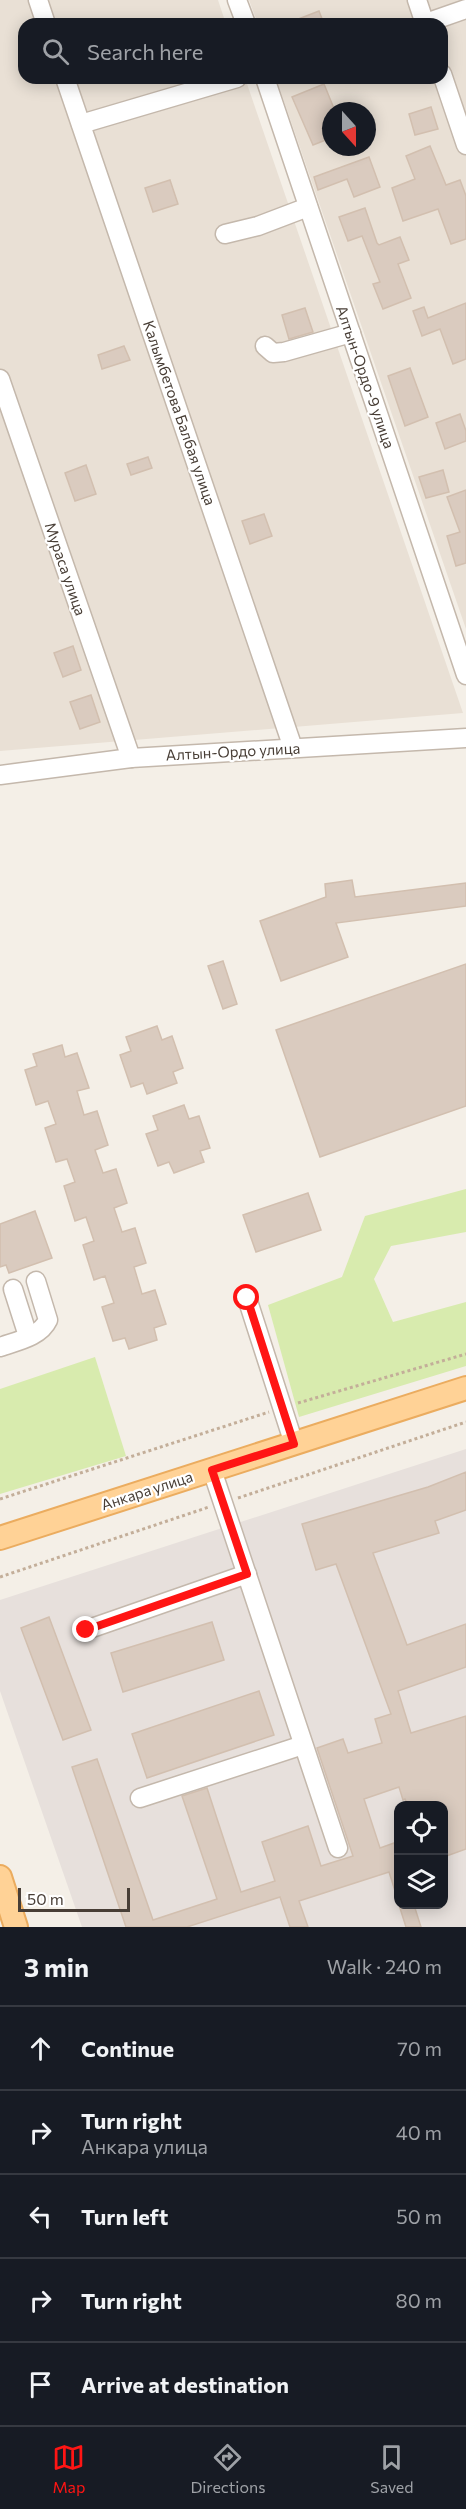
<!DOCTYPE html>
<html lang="en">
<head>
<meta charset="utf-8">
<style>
  :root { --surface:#171b24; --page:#20242c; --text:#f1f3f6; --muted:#9ea1a6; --line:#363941; --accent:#ff1514 }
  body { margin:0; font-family:Commissioner,sans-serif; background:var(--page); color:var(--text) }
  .controls { position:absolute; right:18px; bottom:18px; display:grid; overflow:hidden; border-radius:12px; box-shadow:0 3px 15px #0003 }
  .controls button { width:54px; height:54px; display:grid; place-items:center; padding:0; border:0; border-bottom:2px solid var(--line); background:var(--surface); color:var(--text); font:30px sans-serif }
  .compass { position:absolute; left:322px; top:102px; width:54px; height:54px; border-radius:50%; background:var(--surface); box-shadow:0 3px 15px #0003; rotate:159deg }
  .scale { position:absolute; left:18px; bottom:15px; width:112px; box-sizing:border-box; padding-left:6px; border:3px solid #483e36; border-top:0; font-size:16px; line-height:21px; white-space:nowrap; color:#483e36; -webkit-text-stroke:4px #fff; paint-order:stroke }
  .stop { position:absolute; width:18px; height:18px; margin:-14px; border:4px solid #ff1514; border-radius:50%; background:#fff }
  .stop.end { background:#ff1514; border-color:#fff; box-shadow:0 2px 6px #0008 }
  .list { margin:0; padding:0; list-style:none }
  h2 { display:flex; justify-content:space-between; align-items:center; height:78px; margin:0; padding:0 24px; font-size:26px }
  h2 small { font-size:20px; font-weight:400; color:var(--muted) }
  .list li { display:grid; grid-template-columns:39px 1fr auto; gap:18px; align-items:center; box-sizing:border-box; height:84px; padding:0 24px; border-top:2px solid var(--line) }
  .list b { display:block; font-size:22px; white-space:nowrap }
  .list p { margin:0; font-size:20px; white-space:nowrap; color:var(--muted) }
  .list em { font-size:20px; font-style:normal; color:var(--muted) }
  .icon { flex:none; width:33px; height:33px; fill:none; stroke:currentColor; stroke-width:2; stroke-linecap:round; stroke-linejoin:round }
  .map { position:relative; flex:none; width:466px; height:1927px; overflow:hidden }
  .search { position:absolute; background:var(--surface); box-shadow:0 3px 15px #0003; left:18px; right:18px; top:18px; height:66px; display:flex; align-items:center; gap:15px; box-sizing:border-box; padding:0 21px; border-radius:18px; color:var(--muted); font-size:22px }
  .sheet { height:498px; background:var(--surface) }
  nav { display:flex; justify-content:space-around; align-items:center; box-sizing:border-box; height:84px; border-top:2px solid var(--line); background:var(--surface); font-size:16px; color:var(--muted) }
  nav a { display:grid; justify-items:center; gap:3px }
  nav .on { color:var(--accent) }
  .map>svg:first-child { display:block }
  .residential { fill:#e9e0d5; fill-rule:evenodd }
  .industrial { fill:#e7e0dc; fill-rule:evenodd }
  .green { fill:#d8ebae }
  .building { fill:#dacbbf; stroke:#d2bfaf; stroke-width:1.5 }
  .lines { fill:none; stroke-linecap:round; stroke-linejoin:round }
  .minor-casing { stroke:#c4b8ac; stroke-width:21 }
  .major-casing { stroke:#ebac5f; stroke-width:26 }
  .path { stroke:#c3ae99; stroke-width:3; stroke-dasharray:3 3; stroke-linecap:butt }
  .minor { stroke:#fff; stroke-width:18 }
  .major { stroke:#ffd296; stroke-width:22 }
  .route { stroke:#ff1514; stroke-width:8 }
  .labels { text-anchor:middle; stroke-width:4.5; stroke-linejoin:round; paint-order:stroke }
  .street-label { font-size:15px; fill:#483e36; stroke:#fff }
</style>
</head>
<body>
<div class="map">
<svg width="466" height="1927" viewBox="0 0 466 1927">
  <rect width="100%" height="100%" fill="#f4efe7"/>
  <!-- residential -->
  <g class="residential">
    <path d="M0 0H218L226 24H24V78H245L463 713 0 751Z"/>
    <path d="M249 0H466V629L276 78H442V24H258ZM331 111H367V147H331Z"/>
  </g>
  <!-- industrial -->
  <path class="industrial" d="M466 1449V1927H82L0 1691V1600ZM398 1806H444V1904H398Z"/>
  <!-- green -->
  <g class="green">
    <path d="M466 1189V1232L391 1246 374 1279 393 1322 466 1302V1366L299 1417 268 1305 342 1277 365 1216Z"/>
    <path d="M95 1357 126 1456 0 1494V1389Z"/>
  </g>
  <!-- building -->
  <g class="building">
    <path d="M319 11 324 24H288V23Z"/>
    <path d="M324 84 335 111H331V138L313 145 292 97Z"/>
    <path d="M431 107 438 129 415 135 409 114Z"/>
    <path d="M430 146 446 185 460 180 466 196V239L451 244 438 209 403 221 392 188 415 179 406 156Z"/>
    <path d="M369 157 380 187 354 197 347 179 318 190 314 177Z"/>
    <path d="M170 180 178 204 153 212 145 188Z"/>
    <path d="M365 208 377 243 379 245 400 237 409 260 398 264 411 298 383 309 373 284 380 282 362 236 348 241 339 217Z"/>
    <path d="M466 303V359L453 364 440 329 422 336 413 311 424 307 428 318Z"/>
    <path d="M305 308 313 332 289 339 282 315Z"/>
    <path d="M124 346 130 360 102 369 98 355Z"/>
    <path d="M410 368 428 417 405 426 388 376Z"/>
    <path d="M460 414 466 431V441L445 449 436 423Z"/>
    <path d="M148 457 152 468 131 475 127 464Z"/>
    <path d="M86 465 96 494 75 501 65 473Z"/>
    <path d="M443 470 449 492 426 498 419 477Z"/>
    <path d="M466 490V563L456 566 447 536 460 532 447 497Z"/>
    <path d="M264 514 272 536 250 544 242 521Z"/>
    <path d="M73 646 81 670 63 677 54 653Z"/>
    <path d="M91 695 100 722 80 729 70 702Z"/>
    <path d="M352 880 355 897 466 883V906L336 923 348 957 281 981 260 921 326 897 325 884Z"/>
    <path d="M223 961 237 1004 223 1009 208 966Z"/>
    <path d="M466 964V1106L320 1157 276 1030Z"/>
    <path d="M157 1026 162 1040 172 1036 183 1068 173 1072 177 1083 147 1094 143 1083 131 1087 120 1055 131 1051 126 1037Z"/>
    <path d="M62 1045 65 1057 77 1053 89 1088 77 1091 84 1115 97 1111 108 1145 95 1150 103 1173 116 1169 127 1203 114 1208 122 1232 135 1228 146 1263 134 1267 142 1294 155 1290 166 1324 154 1328 157 1340 129 1349 125 1338 113 1341 102 1307 114 1303 105 1276 94 1280 83 1245 94 1241 86 1217 75 1221 64 1186 75 1182 67 1159 56 1162 45 1128 56 1124 48 1101 36 1105 25 1070 37 1066 33 1054Z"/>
    <path d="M184 1105 189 1119 199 1116 210 1148 200 1151 204 1162 174 1173 169 1162 158 1166 146 1134 158 1130 153 1116Z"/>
    <path d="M308 1193 321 1230 256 1252 243 1215Z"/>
    <path d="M35 1211 52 1258 9 1273 6 1265 0 1267V1224Z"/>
    <path d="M466 1472V1510L435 1521 439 1533 373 1553 407 1645 466 1624V1667L398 1691 411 1733 466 1716V1849L444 1857V1806H408L405 1799 403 1800 399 1787 364 1799 380 1848 394 1843 399 1856V1894H396L389 1872 299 1901 308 1927H290L280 1897 187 1927H126L72 1767 97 1759 153 1920 217 1899 182 1796 207 1788 241 1892 275 1881 262 1842 308 1826 321 1866 353 1856 317 1748 343 1739 348 1753 382 1743 375 1719 391 1714 336 1564 316 1570 302 1524 428 1487Z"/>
    <path d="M49 1617 91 1730 63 1740 21 1628Z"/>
    <path d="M212 1622 224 1660 123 1692 111 1653Z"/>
    <path d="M259 1691 274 1735 147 1778 132 1734Z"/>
    <path d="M399 1905H414L421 1927H406Z"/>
  </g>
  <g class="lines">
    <defs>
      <g id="minor">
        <path d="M38 0 46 24"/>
        <path d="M237 0 246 24"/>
        <path d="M417 0 425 24"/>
        <path d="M423 24 466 9"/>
        <path d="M442 74 466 145"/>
        <path d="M65 78 293 748"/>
        <path d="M265 78 466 675"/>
        <path d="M81 124 237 78"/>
        <path d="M225 234 258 226 308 207"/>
        <path d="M265 346 273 353 284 352 351 333"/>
        <path d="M0 379 131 758"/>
        <path d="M0 775 131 758 466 738"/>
        <path d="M13 1289 28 1336"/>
        <path d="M247 1298 294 1444"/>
        <path d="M0 1347C17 1341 40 1337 48 1320L36 1281"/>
        <path d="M212 1470 338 1848"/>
        <path d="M86 1630 247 1574"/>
        <path d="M140 1798 303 1745"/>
      </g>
      <g id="major">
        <path d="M0 1538 466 1388"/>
        <path d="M0 1877 16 1927"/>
      </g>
    </defs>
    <!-- minor casing -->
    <use href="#minor" class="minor-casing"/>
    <!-- major casing -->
    <use href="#major" class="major-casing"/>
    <!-- path -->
    <g class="path">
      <path d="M298 1403 466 1354"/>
      <path d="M238 1498 466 1422"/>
      <path d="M0 1499 269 1412"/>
      <path d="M0 1577 209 1507"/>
    </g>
    <!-- minor -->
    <use href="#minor" class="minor"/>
    <!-- major -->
    <use href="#major" class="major"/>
  </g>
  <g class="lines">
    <!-- route -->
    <path class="route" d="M86 1630 247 1574 212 1470 294 1444 247 1298"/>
  </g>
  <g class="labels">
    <!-- street labels -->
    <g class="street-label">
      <text transform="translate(365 377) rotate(71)" y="5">Алтын-Ордо-9 улица</text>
      <text transform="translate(179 413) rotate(71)" y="5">Калымбетова Балбая улица</text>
      <text transform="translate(65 569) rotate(71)" y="5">Мураса улица</text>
      <text transform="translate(233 752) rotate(-3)" y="5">Алтын-Ордо улица</text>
      <text transform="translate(147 1491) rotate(-18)" y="5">Анкара улица</text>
    </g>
  </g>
</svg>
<div class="controls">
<button><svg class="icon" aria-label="locate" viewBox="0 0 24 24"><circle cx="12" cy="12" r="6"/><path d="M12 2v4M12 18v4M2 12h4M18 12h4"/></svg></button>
<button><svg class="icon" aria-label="layers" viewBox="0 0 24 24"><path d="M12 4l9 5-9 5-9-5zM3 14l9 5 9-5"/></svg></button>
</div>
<svg class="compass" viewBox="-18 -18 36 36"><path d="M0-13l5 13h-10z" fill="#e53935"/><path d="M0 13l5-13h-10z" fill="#9ea1a6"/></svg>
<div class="scale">50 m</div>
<div class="stop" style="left:247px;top:1298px"></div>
<div class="stop end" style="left:86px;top:1630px"></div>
<div class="search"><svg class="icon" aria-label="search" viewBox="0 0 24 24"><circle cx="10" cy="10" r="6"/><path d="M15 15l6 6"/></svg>Search here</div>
</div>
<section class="sheet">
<h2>3 min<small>Walk · 240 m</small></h2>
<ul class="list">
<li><svg class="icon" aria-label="ahead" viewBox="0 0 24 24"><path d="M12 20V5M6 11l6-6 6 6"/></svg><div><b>Continue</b></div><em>70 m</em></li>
<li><svg class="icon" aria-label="right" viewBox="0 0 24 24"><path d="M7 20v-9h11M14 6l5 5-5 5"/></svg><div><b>Turn right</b><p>Анкара улица</p></div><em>40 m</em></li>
<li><svg class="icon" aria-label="left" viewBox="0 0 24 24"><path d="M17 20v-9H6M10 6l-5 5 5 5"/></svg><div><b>Turn left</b></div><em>50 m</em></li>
<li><svg class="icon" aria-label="right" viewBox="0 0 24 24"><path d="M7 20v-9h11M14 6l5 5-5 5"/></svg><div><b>Turn right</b></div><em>80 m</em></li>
<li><svg class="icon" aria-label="arrive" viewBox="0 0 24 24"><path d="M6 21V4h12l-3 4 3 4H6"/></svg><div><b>Arrive at destination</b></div></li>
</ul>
</section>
<nav>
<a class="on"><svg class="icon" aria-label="map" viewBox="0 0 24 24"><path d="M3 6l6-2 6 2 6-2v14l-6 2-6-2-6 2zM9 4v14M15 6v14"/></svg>Map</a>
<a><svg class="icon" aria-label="directions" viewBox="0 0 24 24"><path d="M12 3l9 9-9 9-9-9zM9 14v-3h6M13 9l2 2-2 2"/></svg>Directions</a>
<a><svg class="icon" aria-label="saved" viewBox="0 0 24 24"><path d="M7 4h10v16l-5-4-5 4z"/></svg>Saved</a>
</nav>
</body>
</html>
